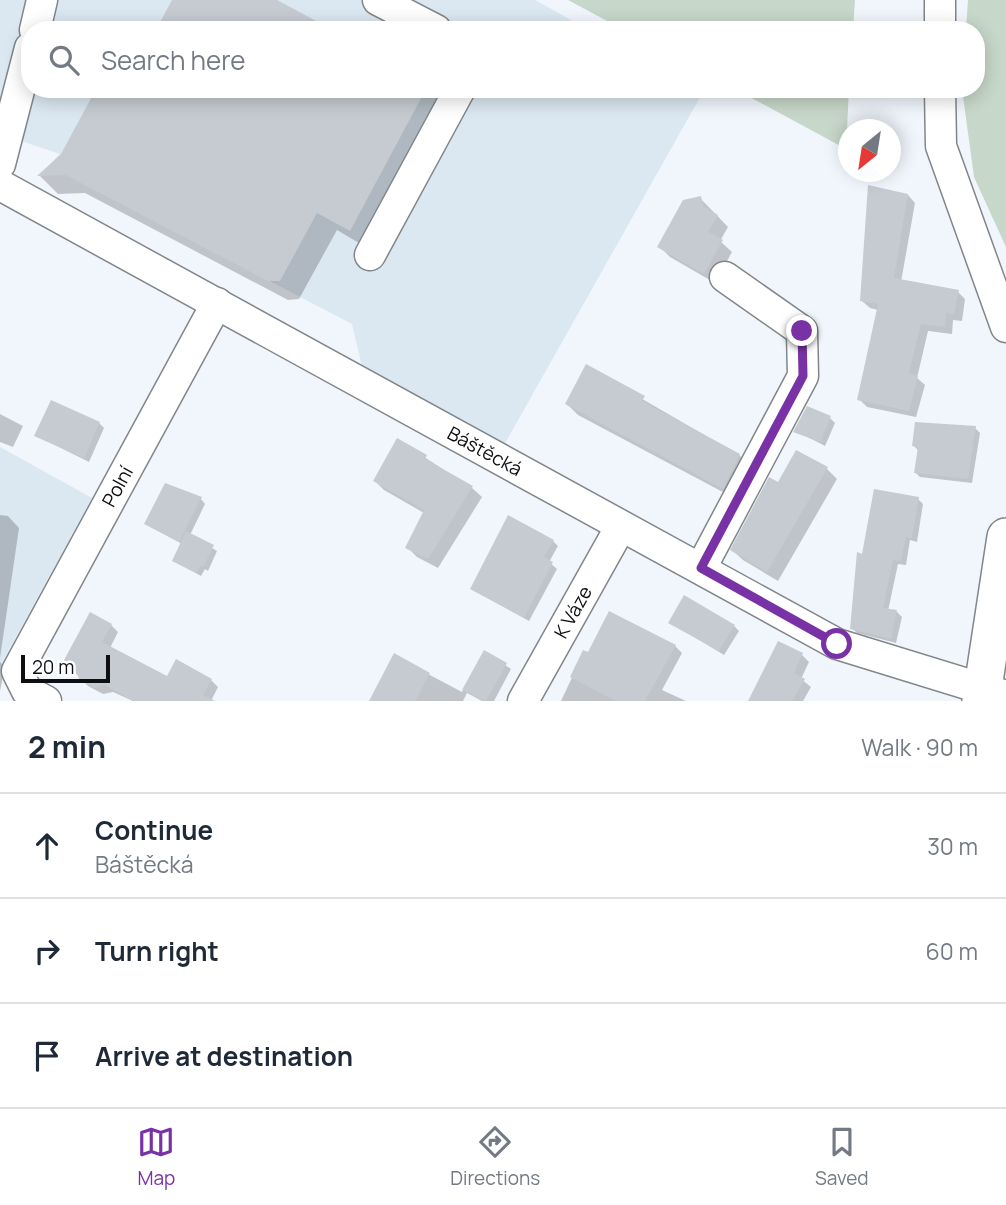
<!DOCTYPE html>
<html lang="en">
<head>
<meta charset="utf-8">
<style>
  :root { --surface:#fff; --page:#f6f6f7; --text:#1f2937; --muted:#747a83; --line:#e0e1e3; --accent:#7932a5 }
  body { margin:0; font-family:Manrope,sans-serif; background:var(--page); color:var(--text) }
  .compass { position:absolute; left:838px; top:119px; width:63px; height:63px; border-radius:50%; background:var(--surface); box-shadow:0 4px 18px #0003; rotate:210deg }
  .scale { position:absolute; left:21px; bottom:18px; width:89px; box-sizing:border-box; padding-left:7px; border:4px solid #0d0f11; border-top:0; font-size:19px; line-height:24px; white-space:nowrap; color:#0d0f11; -webkit-text-stroke:5px #fff; paint-order:stroke }
  .stop { position:absolute; width:21px; height:21px; margin:-16px; border:5px solid #7932a5; border-radius:50%; background:#fff }
  .stop.end { background:#7932a5; border-color:#fff; box-shadow:0 2px 7px #0008 }
  .list { margin:0; padding:0; list-style:none }
  h2 { display:flex; justify-content:space-between; align-items:center; height:91px; margin:0; padding:0 28px; font-size:30px }
  h2 small { font-size:23px; font-weight:400; color:var(--muted) }
  .list li { display:grid; grid-template-columns:46px 1fr auto; gap:21px; align-items:center; box-sizing:border-box; height:105px; padding:0 28px; border-top:2px solid var(--line) }
  .list b { display:block; font-size:26px; white-space:nowrap }
  .list p { margin:0; font-size:23px; white-space:nowrap; color:var(--muted) }
  .list em { font-size:23px; font-style:normal; color:var(--muted) }
  .icon { flex:none; width:38px; height:38px; fill:none; stroke:currentColor; stroke-width:2; stroke-linecap:round; stroke-linejoin:round }
  .map { position:relative; flex:none; width:1006px; height:701px; overflow:hidden }
  .search { position:absolute; background:var(--surface); box-shadow:0 4px 18px #0003; left:21px; right:21px; top:21px; height:77px; display:flex; align-items:center; gap:18px; box-sizing:border-box; padding:0 24px; border-radius:28px; color:var(--muted); font-size:26px }
  .sheet { height:406px; background:var(--surface) }
  nav { display:flex; justify-content:space-around; align-items:center; box-sizing:border-box; height:98px; border-top:2px solid var(--line); background:var(--surface); font-size:19px; color:var(--muted) }
  nav a { display:grid; justify-items:center; gap:4px }
  nav .on { color:var(--accent) }
  .map>svg:first-child { display:block }
  .built { fill:#dbe7f1 }
  .green { fill:#c7d7c9 }
  .shadow { fill:#0003 }
  .building { fill:#c5cbd0 }
  .lines { fill:none; stroke-linecap:round; stroke-linejoin:round }
  .minor-casing { stroke:#80868a; stroke-width:33 }
  .major-casing { stroke:#80868a; stroke-width:40 }
  .minor { stroke:#fff; stroke-width:30 }
  .major { stroke:#fff; stroke-width:37 }
  .route { stroke:#7932a5; stroke-width:9 }
  .labels { text-anchor:middle; stroke-width:6; stroke-linejoin:round; paint-order:stroke }
  .street-label { font-size:19px; fill:#0d0f11; stroke:#fff }
</style>
</head>
<body>
<div class="map">
<svg width="1006" height="701" viewBox="0 0 1006 701">
  <rect width="100%" height="100%" fill="#f0f6fc"/>
  <!-- built -->
  <g class="built">
    <path d="M0 0H535L589 30H30V89H698L703 92 504 445 362 367 352 324 65 175 55 168 54 160 60 154 0 134Z"/>
    <path d="M0 447 92 498 0 666Z"/>
  </g>
  <!-- green -->
  <g class="green">
    <path d="M568 0H855L853 30H624Z"/>
    <path d="M968 0H1006V247L974 177 962 89H976V30H966Z"/>
    <path d="M735 89H849L846 149Z"/>
  </g>
  <!-- shadow -->
  <g class="shadow">
    <path d="M98 89H435L448 102 369 249 337 230 299 299 288 300 85 193 58 194 40 176 62 155Z"/>
    <path d="M908 195 915 203 901 282 958 292 965 299 962 321 953 320 952 334 928 331 917 378 925 385 916 417 867 407 859 399 878 310 870 308 862 301Z"/>
    <path d="M700 198 728 227 720 241 732 252 715 283 670 257 659 246Z"/>
    <path d="M587 367 739 455 749 466 734 498 578 415 567 404Z"/>
    <path d="M0 414 23 426 13 447 0 442Z"/>
    <path d="M830 418 835 423 825 446 796 431Z"/>
    <path d="M99 423 104 428 89 462 37 436Z"/>
    <path d="M975 428 980 433 972 483 920 477 915 472 919 451 914 446Z"/>
    <path d="M398 440 472 488 482 497 438 568 417 557 407 547 424 513 384 490 375 481Z"/>
    <path d="M826 468 837 479 778 581 743 560 732 550 779 485Z"/>
    <path d="M201 499 205 504 190 535 217 551 208 571 205 569 201 576 174 561 182 544 146 524Z"/>
    <path d="M918 499 923 504 917 542 910 540 906 565 898 564 888 611 897 612 902 617 896 643 857 633 852 628 864 556Z"/>
    <path d="M0 515 8 516 19 528 0 658Z"/>
    <path d="M553 541 558 546 549 562 557 569 529 621 472 589Z"/>
    <path d="M671 623 734 626 739 631 724 655Z"/>
    <path d="M111 625 118 632 110 648 168 678 211 680 218 687 211 701H133L113 692 103 694 88 686 65 662Z"/>
    <path d="M675 646 682 653 662 690 686 701H561L584 652 589 655Z"/>
    <path d="M484 652 511 669 494 701H482L467 693 463 701H371L394 656 462 692Z"/>
    <path d="M802 655 809 662 801 679 811 687 803 701H750Z"/>
    <path d="M0 662 5 667 0 691Z"/>
  </g>
  <!-- building -->
  <g class="building">
    <path d="M172 0H277L333 30H156Z"/>
    <path d="M96 89H426L350 231 317 213 280 281H268L65 175 37 176 61 154Z"/>
    <path d="M868 185 908 194 894 278 959 290 954 314 946 313 945 327 921 324 909 373 918 376 909 411 857 400 878 304 860 301Z"/>
    <path d="M701 196 703 206 718 215 708 232 723 240 704 274 657 247 683 200Z"/>
    <path d="M586 364 645 396 642 401 740 454 723 489 565 404Z"/>
    <path d="M51 400 100 422 84 458 34 436Z"/>
    <path d="M807 406 831 416 820 442 793 432Z"/>
    <path d="M915 422 976 426 968 479 914 473 918 447 912 446Z"/>
    <path d="M397 438 427 455 425 459 473 486 428 559 405 548 424 510 373 481Z"/>
    <path d="M796 450 828 467 767 572 730 550 769 477 778 482Z"/>
    <path d="M165 483 202 497 179 542 144 524Z"/>
    <path d="M874 489 919 497 912 538 906 537 901 561 893 560 883 608 897 610 891 639 850 629 857 552 862 554Z"/>
    <path d="M508 515 554 540 544 557 553 562 524 618 470 589Z"/>
    <path d="M186 531 214 545 203 567 200 566 196 573 172 561Z"/>
    <path d="M684 595 735 625 719 651 668 623Z"/>
    <path d="M609 611 676 645 645 701H616L570 677 583 650 588 652Z"/>
    <path d="M90 612 112 624 102 642 167 676 176 659 212 679 203 695 215 701H134L104 685 95 688 79 679 76 670 63 662Z"/>
    <path d="M778 641 803 653 794 673 805 679 792 701H748Z"/>
    <path d="M484 650 507 663 486 701 462 690Z"/>
    <path d="M394 653 430 673 415 701H369Z"/>
  </g>
  <g class="lines">
    <defs>
      <g id="minor">
        <path d="M378 0 436 30"/>
        <path d="M940 0V30"/>
        <path d="M35 30 42 0"/>
        <path d="M940 89 941 146 1006 327"/>
        <path d="M0 164 30 48"/>
        <path id="s1" d="M0 185 837 644 1006 696"/>
        <path d="M370 255 460 89"/>
        <path d="M701 568 803 376 802 331 725 277"/>
        <path id="s2" d="M46 701 27 691 17 671 217 303"/>
        <path id="s3" d="M523 701 621 526"/>
      </g>
      <path id="major" d="M981 701 1006 537"/>
    </defs>
    <!-- minor casing -->
    <use href="#minor" class="minor-casing"/>
    <!-- major casing -->
    <use href="#major" class="major-casing"/>
    <!-- minor -->
    <use href="#minor" class="minor"/>
    <!-- major -->
    <use href="#major" class="major"/>
  </g>
  <g class="lines">
    <!-- route -->
    <path class="route" d="M802 331 803 376 701 568 837 644"/>
  </g>
  <g class="labels">
    <!-- street labels -->
    <g class="street-label">
      <text dy="7" stroke="none"><textPath href="#s1" startOffset="553">Báštěcká</textPath></text>
      <text dy="7" stroke="none"><textPath href="#s2" startOffset="254">Polní</textPath></text>
      <text dy="7" stroke="none"><textPath href="#s3" startOffset="102">K Váze</textPath></text>
    </g>
  </g>
</svg>
<svg class="compass" viewBox="-18 -18 36 36"><path d="M0-13l5 13h-10z" fill="#e53935"/><path d="M0 13l5-13h-10z" fill="#747a83"/></svg>
<div class="scale">20 m</div>
<div class="stop" style="left:837px;top:644px"></div>
<div class="stop end" style="left:802px;top:331px"></div>
<div class="search"><svg class="icon" aria-label="search" viewBox="0 0 24 24"><circle cx="10" cy="10" r="6"/><path d="M15 15l6 6"/></svg>Search here</div>
</div>
<section class="sheet">
<h2>2 min<small>Walk · 90 m</small></h2>
<ul class="list">
<li><svg class="icon" aria-label="ahead" viewBox="0 0 24 24"><path d="M12 20V5M6 11l6-6 6 6"/></svg><div><b>Continue</b><p>Báštěcká</p></div><em>30 m</em></li>
<li><svg class="icon" aria-label="right" viewBox="0 0 24 24"><path d="M7 20v-9h11M14 6l5 5-5 5"/></svg><div><b>Turn right</b></div><em>60 m</em></li>
<li><svg class="icon" aria-label="arrive" viewBox="0 0 24 24"><path d="M6 21V4h12l-3 4 3 4H6"/></svg><div><b>Arrive at destination</b></div></li>
</ul>
</section>
<nav>
<a class="on"><svg class="icon" aria-label="map" viewBox="0 0 24 24"><path d="M3 6l6-2 6 2 6-2v14l-6 2-6-2-6 2zM9 4v14M15 6v14"/></svg>Map</a>
<a><svg class="icon" aria-label="directions" viewBox="0 0 24 24"><path d="M12 3l9 9-9 9-9-9zM9 14v-3h6M13 9l2 2-2 2"/></svg>Directions</a>
<a><svg class="icon" aria-label="saved" viewBox="0 0 24 24"><path d="M7 4h10v16l-5-4-5 4z"/></svg>Saved</a>
</nav>
</body>
</html>
